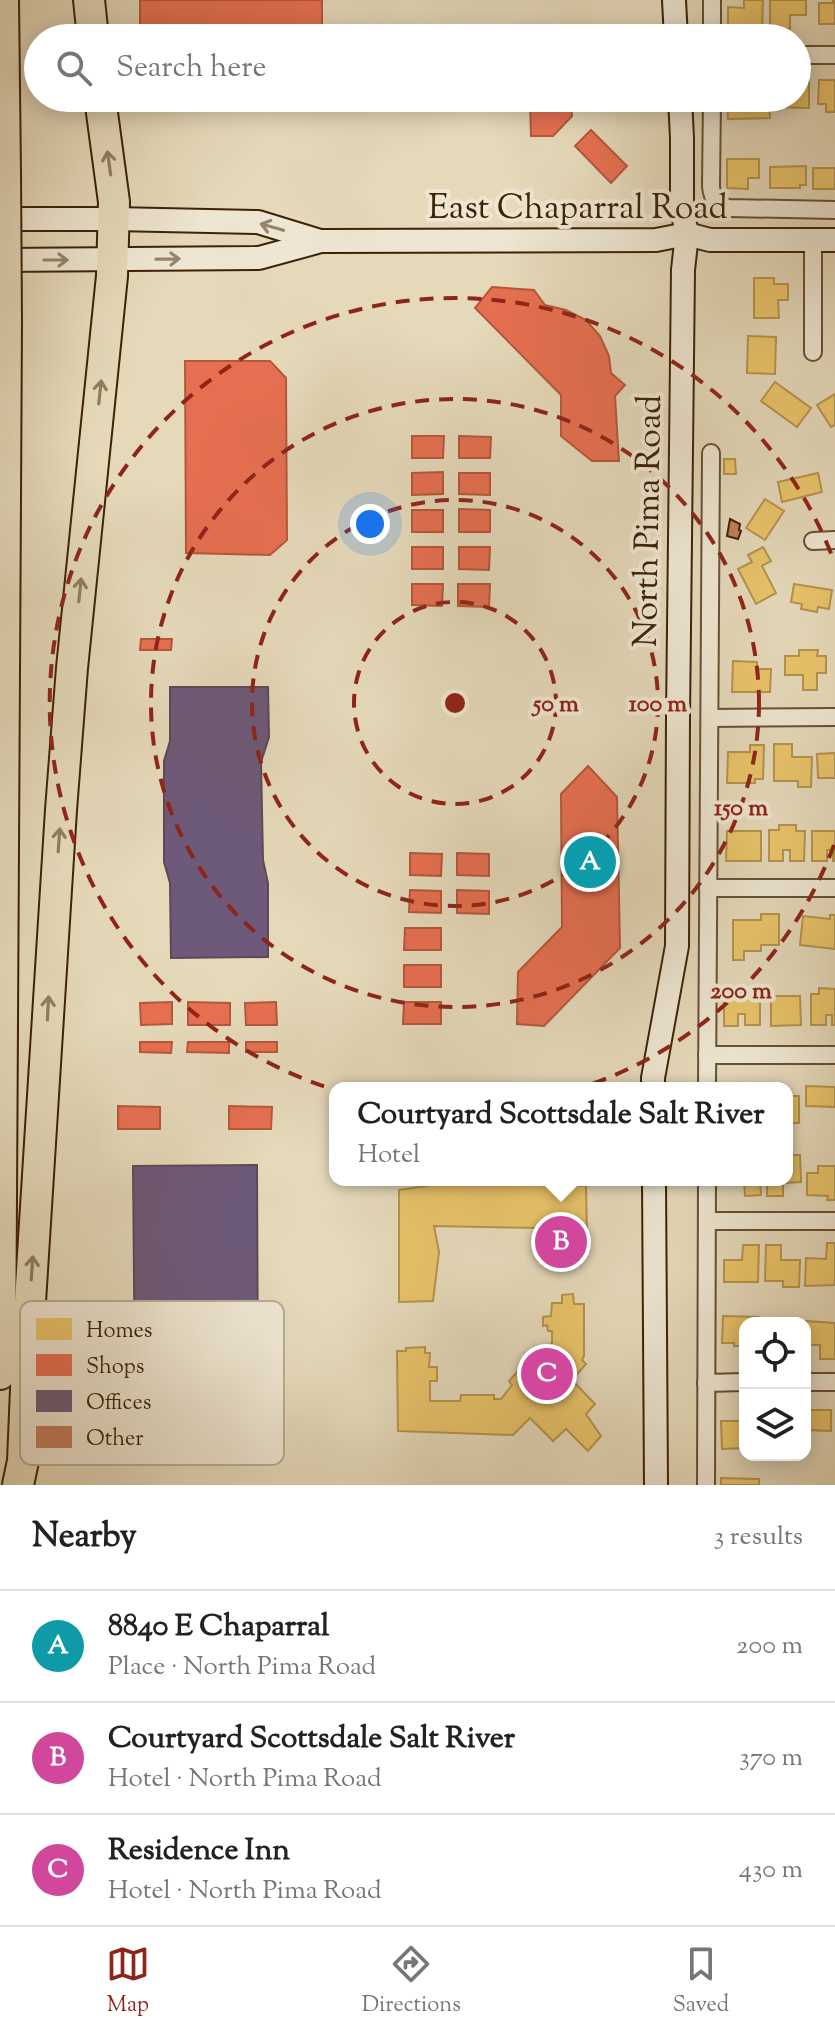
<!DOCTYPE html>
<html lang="en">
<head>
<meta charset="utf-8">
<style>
  :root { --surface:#fff; --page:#f2f2f2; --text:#222; --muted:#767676; --line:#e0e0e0; --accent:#8f2418 }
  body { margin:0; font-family:"Sorts Mill Goudy",serif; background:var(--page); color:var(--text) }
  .controls { position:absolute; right:24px; bottom:24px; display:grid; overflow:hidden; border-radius:16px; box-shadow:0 4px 20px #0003 }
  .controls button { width:72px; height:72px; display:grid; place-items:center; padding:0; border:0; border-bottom:2px solid var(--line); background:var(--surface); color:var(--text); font:40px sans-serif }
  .you { position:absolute; left:370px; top:524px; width:28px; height:28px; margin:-20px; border:6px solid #fff; border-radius:50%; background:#1a73e8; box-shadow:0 0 0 12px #1a73e833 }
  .badge { display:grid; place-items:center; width:52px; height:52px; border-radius:50%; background:var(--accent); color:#fff; font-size:26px; font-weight:700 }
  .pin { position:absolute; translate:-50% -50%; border:4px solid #fff; box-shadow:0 2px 8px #0006 }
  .popup { position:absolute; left:329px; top:1082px; width:464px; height:104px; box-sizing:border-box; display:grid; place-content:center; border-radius:16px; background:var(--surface); filter:drop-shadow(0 2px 6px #0005); font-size:26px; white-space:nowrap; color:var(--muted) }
  .popup b { font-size:30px; color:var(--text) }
  .popup::after { content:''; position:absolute; left:50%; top:100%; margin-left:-16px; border:16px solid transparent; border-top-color:var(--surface) }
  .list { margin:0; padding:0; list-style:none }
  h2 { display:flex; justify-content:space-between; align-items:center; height:104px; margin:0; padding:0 32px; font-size:34px }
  h2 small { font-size:26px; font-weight:400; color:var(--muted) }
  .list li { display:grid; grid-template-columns:52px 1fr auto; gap:24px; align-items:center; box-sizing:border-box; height:112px; padding:0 32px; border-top:2px solid var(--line) }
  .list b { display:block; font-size:30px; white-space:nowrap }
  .list p { margin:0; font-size:26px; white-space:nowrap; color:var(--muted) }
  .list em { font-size:26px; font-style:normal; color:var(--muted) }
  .icon { flex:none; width:44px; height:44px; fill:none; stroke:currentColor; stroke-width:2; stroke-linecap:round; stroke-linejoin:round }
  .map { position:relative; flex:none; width:835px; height:1485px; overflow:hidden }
  .search { position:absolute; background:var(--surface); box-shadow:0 4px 20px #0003; left:24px; right:24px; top:24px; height:88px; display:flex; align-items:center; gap:20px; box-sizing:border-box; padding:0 28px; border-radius:44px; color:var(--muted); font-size:30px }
  .sheet { height:440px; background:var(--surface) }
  nav { display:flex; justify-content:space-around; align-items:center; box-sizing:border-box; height:112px; border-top:2px solid var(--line); background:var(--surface); font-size:22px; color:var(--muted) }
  nav a { display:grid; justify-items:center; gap:4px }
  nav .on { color:var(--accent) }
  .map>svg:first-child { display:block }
  .homes { fill:#e9c46a; stroke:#b5934c; stroke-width:2 }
  .shops { fill:#e76f51; stroke:#b4583a; stroke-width:2 }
  .offices { fill:#6d597a; stroke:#5f4857; stroke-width:2 }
  .building { fill:#c37d5b; stroke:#3d2206; stroke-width:2 }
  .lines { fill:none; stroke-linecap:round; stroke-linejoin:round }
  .minor-casing { stroke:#675033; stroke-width:20 }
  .secondary-casing { stroke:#3d2206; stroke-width:26 }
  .motorway-casing { stroke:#3d2206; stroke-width:34 }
  .minor { stroke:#eee6d2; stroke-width:16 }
  .secondary { stroke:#eee6d2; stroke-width:22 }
  .motorway { stroke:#e5d9ba; stroke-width:30 }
  .motorway-bridge-casing { stroke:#3d2206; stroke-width:34; stroke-linecap:butt }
  .motorway-bridge { stroke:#e5d9ba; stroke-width:30 }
  .oneway { stroke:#917e60 }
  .oneway2 { stroke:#96846c }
  .ring { fill:none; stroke:#8f2418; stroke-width:4; stroke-dasharray:14 10 }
  .labels { text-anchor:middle; stroke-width:8; stroke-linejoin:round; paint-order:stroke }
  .street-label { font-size:34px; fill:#3d2206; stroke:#eee6d2 }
  .key { fill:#eee6d2; stroke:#b9ab95; stroke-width:2 }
  .key-label { font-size:22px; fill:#3d2206 }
  .centre { fill:#8f2418; stroke:#eee6d2; stroke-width:4 }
  .ring-label { font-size:24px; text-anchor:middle; font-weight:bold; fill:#8f2418; stroke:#eee6d2; stroke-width:8; stroke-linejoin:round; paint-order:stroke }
</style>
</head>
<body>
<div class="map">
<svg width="835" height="1485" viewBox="0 0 835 1485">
  <rect width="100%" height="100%" fill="#e5d9ba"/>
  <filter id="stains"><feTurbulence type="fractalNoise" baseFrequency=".0025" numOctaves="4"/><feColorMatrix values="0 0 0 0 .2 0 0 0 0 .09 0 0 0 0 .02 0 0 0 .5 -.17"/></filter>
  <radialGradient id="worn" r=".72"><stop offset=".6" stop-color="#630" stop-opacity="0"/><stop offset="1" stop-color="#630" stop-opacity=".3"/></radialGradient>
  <!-- homes -->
  <g class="homes">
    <path d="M744 0H763L762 29 728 28V7L744 8Z"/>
    <path d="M770 0H806V15H790V29H770Z"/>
    <path d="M833 0H835V24H819V3H833Z"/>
    <path d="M819 80H835V112H826V104H818Z"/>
    <path d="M797 82H809V108L774 107V98H797Z"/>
    <path d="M727 98H769L770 118 728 119Z"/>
    <path d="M727 159H759V178H748V189L727 188Z"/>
    <path d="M806 166V185H800V188H770V167Z"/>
    <rect x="813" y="168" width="22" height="21"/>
    <path d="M754 278H774V284H788V300H778L779 318H754Z"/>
    <path d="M748 336 776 337 775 374 747 373Z"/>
    <path d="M775 382 811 408 797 427 761 401Z"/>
    <path d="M835 394V425L831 427 817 405Z"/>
    <path d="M724 459H735L736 474H724Z"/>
    <path d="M818 473 822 492 782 502 778 482Z"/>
    <path d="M765 499 784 511 765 540 746 528Z"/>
    <path d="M763 547 771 561 762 566 776 593 756 604 738 569 752 562 748 555Z"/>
    <path d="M794 584 832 590 829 609 818 607 817 612 801 609 802 604 791 602Z"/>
    <path d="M799 650H818L817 656H826V673H817V690H803V675H785V656H799Z"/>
    <path d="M733 661 757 662V669H771L770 692H732Z"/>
    <path d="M774 744H792V757H812L811 787H798V781H774Z"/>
    <path d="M750 745H764L763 779H755V783H727L728 752H750Z"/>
    <path d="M835 753V778H818L817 754Z"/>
    <path d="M779 825H796V831H805L804 861H790V850H783V861H769V830H779Z"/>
    <path d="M727 831H761V861H726Z"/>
    <path d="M812 831H835V861H833V850H827V861H812Z"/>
    <path d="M761 914H779V945H761V951H744V960H733V920H761Z"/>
    <path d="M830 915H835V949L800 945 803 916 830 919Z"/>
    <path d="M819 988 835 989V1025H832V1015H826V1025H811V994H819Z"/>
    <path d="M724 989H749L748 995 760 996V1025H745V1014H738V1026H724Z"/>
    <path d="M771 996H800L801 1025 771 1026Z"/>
    <path d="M806 1086 835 1087V1107L806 1106Z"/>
    <rect x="787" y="1096" width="12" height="27"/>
    <path d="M787 1155H800L801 1182 783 1183V1196H767V1180H787Z"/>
    <path d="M818 1166H835V1200H827L828 1196 807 1195V1173H818Z"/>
    <path d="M466 1180 542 1181 586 1186 587 1236 581 1248 538 1251 539 1228 434 1226 439 1252 433 1301 399 1302V1190Z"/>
    <path d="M724 1180H760L761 1195 745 1196 744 1181Z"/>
    <path d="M827 1243H835V1285L805 1286 806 1258 826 1259Z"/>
    <path d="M743 1245H759L758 1282H724V1260H742Z"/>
    <path d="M766 1245H781V1260H800L799 1287H783V1281H765Z"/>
    <path d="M573 1294 574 1304H584V1356L582 1360 586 1364 572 1380 595 1404 586 1414 601 1436 588 1451 566 1429 553 1441 530 1418 513 1435 398 1431 397 1351H406V1348L425 1347V1353H430L429 1367H437V1381H430V1401H460L461 1395H494V1399H501L512 1385 509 1381 539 1348 544 1351 552 1343V1331H548L547 1325 543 1326V1317L551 1316 552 1303H562V1295Z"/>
    <path d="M723 1316 759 1317V1323H745V1358H742V1346H734V1343H722Z"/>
    <path d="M806 1321 835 1323V1359H820V1345H806Z"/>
    <path d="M741 1407H745V1448L722 1449 721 1421H742Z"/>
    <path d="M805 1410H831V1431L805 1430Z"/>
    <path d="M721 1478 759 1479V1485H721Z"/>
  </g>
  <!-- shops -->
  <g class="shops">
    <path d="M140 0H322V33H345V38H140Z"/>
    <rect x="179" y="98" width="37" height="6"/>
    <path d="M534 98H571L572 116 553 136H531L530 103Z"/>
    <path d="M591 130 627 166 611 183 575 146Z"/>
    <path d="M492 287 534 290 545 305 566 310 586 320 600 336 609 356 611 373 625 385 615 396 619 461H592L561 436V395L475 308Z"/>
    <path d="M185 361H270L286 378 287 540 270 555 186 553Z"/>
    <path d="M412 436H444L443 458H412Z"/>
    <path d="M459 436 491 437 490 458H459Z"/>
    <path d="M443 472V494L412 495V473Z"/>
    <path d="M459 473H490V495L459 494Z"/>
    <path d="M459 509 490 510V532H459Z"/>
    <rect x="412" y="510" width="31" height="22"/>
    <rect x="412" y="547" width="31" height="22"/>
    <path d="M459 547H490L489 570 459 569Z"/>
    <path d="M412 584H443L442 606 412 605Z"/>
    <path d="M458 584H490L489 607 458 606Z"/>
    <path d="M141 639H172L171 650H140Z"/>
    <path d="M588 766 617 797 620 948 544 1026 517 1024 518 972 562 927 561 794Z"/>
    <path d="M410 853 442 854 441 876 410 875Z"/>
    <path d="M457 853 489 854V876L457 875Z"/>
    <path d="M410 890 441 891V913L409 912Z"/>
    <path d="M457 890 489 891V914L457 913Z"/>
    <path d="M405 928H441V950H404Z"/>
    <rect x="404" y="965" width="37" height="22"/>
    <path d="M172 1002V1024L141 1025 140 1003Z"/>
    <path d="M188 1002 230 1003V1025H188Z"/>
    <path d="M276 1002 277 1025H246L245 1003Z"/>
    <path d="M404 1002H441V1024H403Z"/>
    <path d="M140 1042H172L171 1053 140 1052Z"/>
    <path d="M188 1042H229V1053L187 1052Z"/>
    <rect x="246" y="1042" width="31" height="10"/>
    <path d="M118 1106 160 1107V1129H118Z"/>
    <path d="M229 1106 272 1107 271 1129H229Z"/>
    <rect x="113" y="1424" width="42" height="22"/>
    <path d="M245 1424V1447H203V1425Z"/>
  </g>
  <!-- offices -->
  <g class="offices">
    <path d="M170 687H268L269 737 261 762 263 860 268 883V957L171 958 170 883 164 862V761L170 741Z"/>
    <path d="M257 1165 258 1388 135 1389 133 1166Z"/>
  </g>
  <!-- building -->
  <path class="building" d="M730 519 740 524 739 530 741 531 738 539 727 536Z"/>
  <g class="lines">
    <defs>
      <g id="minor">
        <path d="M712 38V0"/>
        <path d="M797 55H835"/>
        <path d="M712 98 711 186C712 198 716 206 729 208L835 210"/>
        <path d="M813 240V352"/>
        <path d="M813 541 835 540"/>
        <path d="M710 718 835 717"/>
        <path d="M708 888H835"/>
        <path d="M707 1055H835"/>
        <path d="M707 1088 711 453"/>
        <path d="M707 1221H835"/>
        <path d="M805 1382H835"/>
        <path d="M706 1383 745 1382"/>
        <path d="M706 1485 707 1180"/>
      </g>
      <g id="secondary">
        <path d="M674 0 676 38"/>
        <path d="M0 219H114L258 222 320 241"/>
        <path d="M0 260 259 258 321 241 656 240 687 234 710 240H835"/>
        <path d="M653 1088V1078L677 946 678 717 683 270 687 234 682 209V138L680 98"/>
        <path d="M654 1180 656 1485"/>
      </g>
      <g id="motorway">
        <path d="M3 0 5 173"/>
        <path d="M89 0 93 38"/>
        <path d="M0 1374 6 321"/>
        <path d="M18 1485 23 1461 29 1318 61 810 72 668 112 276 114 202 100 98"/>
      </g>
    </defs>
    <!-- minor casing -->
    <use href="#minor" class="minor-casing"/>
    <!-- secondary casing -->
    <use href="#secondary" class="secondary-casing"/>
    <!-- motorway casing -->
    <use href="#motorway" class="motorway-casing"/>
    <!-- minor -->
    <use href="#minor" class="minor"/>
    <!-- secondary -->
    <use href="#secondary" class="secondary"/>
    <!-- motorway -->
    <use href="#motorway" class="motorway"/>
    <defs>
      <path id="motorway-bridge" d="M5 173 6 321"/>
    </defs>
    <!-- motorway-bridge casing -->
    <use href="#motorway-bridge" class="motorway-bridge-casing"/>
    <!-- motorway-bridge -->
    <use href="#motorway-bridge" class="motorway-bridge"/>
  </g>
  <!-- one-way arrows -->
  <defs><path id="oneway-shaft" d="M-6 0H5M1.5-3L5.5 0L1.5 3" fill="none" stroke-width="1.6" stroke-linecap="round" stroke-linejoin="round" transform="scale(2)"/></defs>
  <g class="oneway">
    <use href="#oneway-shaft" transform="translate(109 163) rotate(-98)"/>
    <use href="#oneway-shaft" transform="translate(100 392) rotate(-84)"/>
    <use href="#oneway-shaft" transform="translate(80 590) rotate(-84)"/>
    <use href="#oneway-shaft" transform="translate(59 840) rotate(-86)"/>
    <use href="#oneway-shaft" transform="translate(48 1008) rotate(-87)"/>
    <use href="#oneway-shaft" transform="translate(32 1268) rotate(-86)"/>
  </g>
  <g class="oneway2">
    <use href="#oneway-shaft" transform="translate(272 227) rotate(-164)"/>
    <use href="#oneway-shaft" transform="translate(168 259) rotate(-1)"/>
    <use href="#oneway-shaft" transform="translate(56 260)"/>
  </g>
  <!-- distance rings -->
  <g class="ring">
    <circle cx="455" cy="703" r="101"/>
    <circle cx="455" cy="703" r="203"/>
    <circle cx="455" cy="703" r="304"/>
    <path d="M834 845A405 405 0 1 1 834 561"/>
  </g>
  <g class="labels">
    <!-- street labels -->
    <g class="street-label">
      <text x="578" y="218">East Chaparral Road</text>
      <text transform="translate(646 521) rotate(-89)" y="12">North Pima Road</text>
    </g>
  </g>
  <!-- legend -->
  <rect x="20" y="1301" width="264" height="164" rx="12" class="key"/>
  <rect x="36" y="1318" width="36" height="22" fill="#e9c46a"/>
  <rect x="36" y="1354" width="36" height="22" fill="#e76f51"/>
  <rect x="36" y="1390" width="36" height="22" fill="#6d597a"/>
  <rect x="36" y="1426" width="36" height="22" fill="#c37d5b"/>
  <g class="key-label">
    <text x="86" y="1337">Homes</text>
    <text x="86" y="1373">Shops</text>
    <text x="86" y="1409">Offices</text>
    <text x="86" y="1445">Other</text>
  </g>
  <circle cx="455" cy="703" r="12" class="centre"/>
  <g class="ring-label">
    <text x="556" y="711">50 m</text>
    <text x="658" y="711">100 m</text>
    <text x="741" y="815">150 m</text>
    <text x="741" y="998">200 m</text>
  </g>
  <rect width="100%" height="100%" filter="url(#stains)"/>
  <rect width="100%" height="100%" fill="url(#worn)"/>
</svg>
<div class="controls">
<button><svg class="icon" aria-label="locate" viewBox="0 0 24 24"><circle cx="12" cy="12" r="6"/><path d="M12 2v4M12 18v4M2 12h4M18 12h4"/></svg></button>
<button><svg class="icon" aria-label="layers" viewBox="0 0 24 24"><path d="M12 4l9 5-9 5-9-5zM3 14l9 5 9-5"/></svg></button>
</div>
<div class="you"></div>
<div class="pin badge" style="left:590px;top:862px;background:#0f9aa8">A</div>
<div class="pin badge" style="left:561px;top:1242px;background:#d1479c">B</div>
<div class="popup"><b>Courtyard Scottsdale Salt River</b>Hotel</div>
<div class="pin badge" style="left:547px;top:1374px;background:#d1479c">C</div>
<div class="search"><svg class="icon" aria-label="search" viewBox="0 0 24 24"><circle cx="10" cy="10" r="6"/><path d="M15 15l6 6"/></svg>Search here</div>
</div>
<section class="sheet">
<h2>Nearby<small>3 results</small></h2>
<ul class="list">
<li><span class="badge" style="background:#0f9aa8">A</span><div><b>8840 E Chaparral</b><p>Place · North Pima Road</p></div><em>200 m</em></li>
<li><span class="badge" style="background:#d1479c">B</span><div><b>Courtyard Scottsdale Salt River</b><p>Hotel · North Pima Road</p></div><em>370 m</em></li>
<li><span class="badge" style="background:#d1479c">C</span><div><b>Residence Inn</b><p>Hotel · North Pima Road</p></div><em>430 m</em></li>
</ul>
</section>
<nav>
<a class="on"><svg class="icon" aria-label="map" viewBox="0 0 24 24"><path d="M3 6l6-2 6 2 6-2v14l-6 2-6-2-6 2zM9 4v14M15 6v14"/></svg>Map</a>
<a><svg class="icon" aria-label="directions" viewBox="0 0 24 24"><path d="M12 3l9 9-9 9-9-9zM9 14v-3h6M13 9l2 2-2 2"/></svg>Directions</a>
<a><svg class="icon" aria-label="saved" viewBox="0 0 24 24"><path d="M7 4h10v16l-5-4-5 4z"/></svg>Saved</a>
</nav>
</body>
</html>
